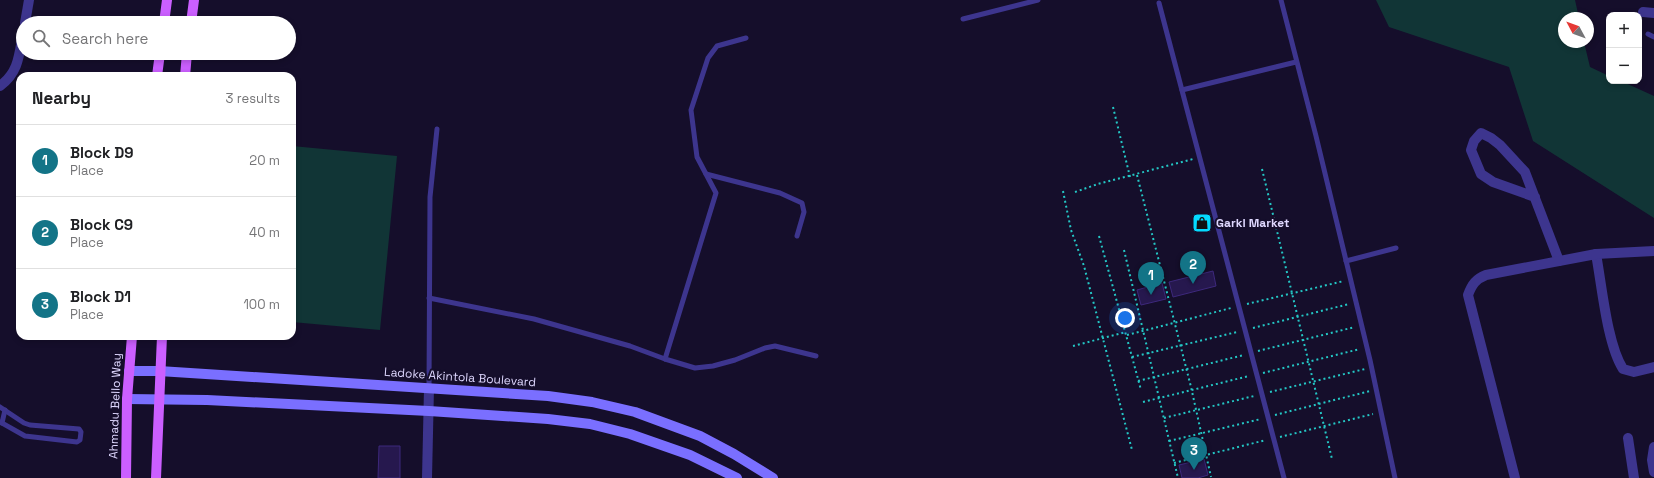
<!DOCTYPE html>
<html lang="en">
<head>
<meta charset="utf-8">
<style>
  :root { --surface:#fff; --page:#f2f2f2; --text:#202124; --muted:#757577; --line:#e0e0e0; --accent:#137487 }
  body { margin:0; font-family:"Space Grotesk",sans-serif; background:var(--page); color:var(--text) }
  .controls { position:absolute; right:12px; top:12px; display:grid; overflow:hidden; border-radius:8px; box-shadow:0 2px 6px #0003 }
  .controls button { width:36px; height:36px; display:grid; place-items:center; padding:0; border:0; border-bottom:1px solid var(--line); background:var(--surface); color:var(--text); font:20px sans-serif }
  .compass { position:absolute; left:1558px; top:12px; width:36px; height:36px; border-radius:50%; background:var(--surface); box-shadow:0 2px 6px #0003; rotate:311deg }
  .you { position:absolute; left:1125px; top:318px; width:14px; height:14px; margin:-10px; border:3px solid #fff; border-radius:50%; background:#1a73e8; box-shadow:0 0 0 6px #1a73e833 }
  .badge { display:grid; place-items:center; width:26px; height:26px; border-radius:50%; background:var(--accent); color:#fff; font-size:13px; font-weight:700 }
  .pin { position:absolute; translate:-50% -33px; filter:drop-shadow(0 1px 2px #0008) }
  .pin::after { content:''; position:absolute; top:21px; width:14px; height:12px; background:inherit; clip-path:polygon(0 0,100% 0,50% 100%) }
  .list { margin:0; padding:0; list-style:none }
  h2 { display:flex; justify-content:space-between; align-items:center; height:52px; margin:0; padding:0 16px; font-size:17px }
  h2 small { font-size:13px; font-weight:400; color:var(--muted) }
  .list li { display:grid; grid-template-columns:26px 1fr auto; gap:12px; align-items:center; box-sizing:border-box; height:72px; padding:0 16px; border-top:1px solid var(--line) }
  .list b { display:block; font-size:15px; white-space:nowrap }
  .list p { margin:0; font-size:13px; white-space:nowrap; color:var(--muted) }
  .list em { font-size:13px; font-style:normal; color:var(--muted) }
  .icon { flex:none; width:22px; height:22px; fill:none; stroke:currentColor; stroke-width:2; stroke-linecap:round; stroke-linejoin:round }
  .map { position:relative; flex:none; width:1654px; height:478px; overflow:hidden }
  .search { position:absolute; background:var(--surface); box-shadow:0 2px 6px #0003; left:16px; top:16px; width:280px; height:44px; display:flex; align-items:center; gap:10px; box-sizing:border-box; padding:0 14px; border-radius:22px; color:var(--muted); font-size:15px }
  .panel { position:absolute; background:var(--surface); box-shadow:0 2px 6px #0003; left:16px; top:72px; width:280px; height:268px; border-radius:12px }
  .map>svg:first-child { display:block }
  .green { fill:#113536 }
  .building { fill:#26184e; stroke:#3d287c }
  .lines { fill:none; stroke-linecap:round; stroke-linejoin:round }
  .path { stroke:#24c7c5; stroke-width:2; stroke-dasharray:2 3; stroke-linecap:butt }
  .lane { stroke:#3d358e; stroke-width:5 }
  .street { stroke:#3d358e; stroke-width:10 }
  .secondary { stroke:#7a6fff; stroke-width:10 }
  .primary { stroke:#cb5fff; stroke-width:10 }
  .labels { text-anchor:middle; stroke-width:4; stroke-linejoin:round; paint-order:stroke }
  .poi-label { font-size:12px; font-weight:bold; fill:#dfd8ff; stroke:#150e2b; text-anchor:start }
  .street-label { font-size:12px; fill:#dfd8ff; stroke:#150e2b }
</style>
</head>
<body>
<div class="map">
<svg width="1654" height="478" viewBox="0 0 1654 478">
  <rect width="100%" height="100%" fill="#150e2b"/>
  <!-- green -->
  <g class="green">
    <path d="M1376 0H1575L1579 18H1564V42H1584L1590 67 1609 76V81H1621L1654 96V218L1533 141 1509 67 1389 27Z"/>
    <path d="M292 146 397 156 380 330 292 322Z"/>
  </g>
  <!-- building -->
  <g class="building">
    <path d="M1213 271 1216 286 1173 297 1169 282Z"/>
    <path d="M1162 283 1166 299 1141 305 1137 290Z"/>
    <path d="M379 446H400V478H378Z"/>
    <path d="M1204 459 1208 475 1198 478H1182L1179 465Z"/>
  </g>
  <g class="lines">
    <!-- path -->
    <g class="path">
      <path d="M1113 107 1130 177"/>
      <path d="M1262 169 1332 459"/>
      <path d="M1137 175 1191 387 1211 477"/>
      <path d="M1063 191 1071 230 1084 266 1132 450"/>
      <path d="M1075 192 1098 184 1193 159"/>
      <path d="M1099 236 1141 390"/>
      <path d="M1124 250 1178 478"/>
      <path d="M1247 304 1344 281"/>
      <path d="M1253 328 1349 304"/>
      <path d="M1127 335 1231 308"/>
      <path d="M1073 346 1126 332"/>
      <path d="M1258 351 1355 327"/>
      <path d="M1132 357 1237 332"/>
      <path d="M1263 373 1360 349"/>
      <path d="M1138 381 1244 355"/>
      <path d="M1270 392 1365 369"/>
      <path d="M1143 402 1249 376"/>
      <path d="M1275 415 1370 391"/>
      <path d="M1164 418 1254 396"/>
      <path d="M1280 437 1373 414"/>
      <path d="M1169 441 1261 419"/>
      <path d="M1174 463 1266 440"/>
    </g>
    <!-- lane -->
    <g class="lane">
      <path d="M1281 0 1316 136 1370 360 1395 478"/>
      <path d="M1159 3 1284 478"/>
      <path d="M963 19 1038 0"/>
      <path d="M1648 34 1654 37"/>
      <path d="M1182 90 1296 62"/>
      <path d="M706 174 780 193 802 203 804 212 797 236"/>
      <path d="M1346 261 1396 248"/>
      <path d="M429 298 534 319 630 346 665 359 695 368 713 366 735 360 765 348 775 346 816 356"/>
      <path d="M665 359 716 193 697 157 691 110 708 58 717 46 746 38"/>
      <path d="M429 388 430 197 437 129"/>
      <path d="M0 407 24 423 30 425 79 429 81 432 80 440 77 442 25 436 0 422"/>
      <path d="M2 423 5 410"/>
    </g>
    <!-- street -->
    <g class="street">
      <path d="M1643 12 1654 13"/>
      <path d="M25 23 29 0"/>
      <path d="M0 86C19 72 19 55 23 33"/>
      <path d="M1535 197 1493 182 1481 174 1471 150 1474 141 1481 133 1491 138 1500 145 1525 172 1559 261"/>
      <path d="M1596 254C1602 286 1607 344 1623 369L1634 372 1654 367"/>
      <path d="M1628 438 1634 478"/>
      <path d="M1654 447 1652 460 1654 472"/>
      <path d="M427 478 429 388"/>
      <path d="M1515 478 1468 295C1472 284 1476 279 1486 275L1596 254 1654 251"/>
    </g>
    <!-- secondary -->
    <g class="secondary">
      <path d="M129 371H159L548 396 592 402 635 412 700 436 734 454 773 478"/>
      <path d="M127 399 207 400 429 411 548 419 590 424 630 434 690 455 737 478"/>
    </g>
    <!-- primary -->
    <g class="primary">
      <path d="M164 23 167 0"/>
      <path d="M191 23 194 0"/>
      <path d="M157 76 160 53"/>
      <path d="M185 76 187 53"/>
      <path d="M126 478 127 399 132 336"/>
      <path d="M156 478 162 336"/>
    </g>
  </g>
  <!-- icons -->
  <defs>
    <symbol id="shop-square" viewBox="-11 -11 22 22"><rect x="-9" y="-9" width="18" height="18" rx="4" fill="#04daff" stroke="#150e2b"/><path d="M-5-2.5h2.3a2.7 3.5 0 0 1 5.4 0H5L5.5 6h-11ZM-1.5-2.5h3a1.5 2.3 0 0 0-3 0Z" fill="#111"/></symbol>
  </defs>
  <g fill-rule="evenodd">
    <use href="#shop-square" x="1191" y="212" width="22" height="22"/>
  </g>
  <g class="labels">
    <!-- poi labels -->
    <g class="poi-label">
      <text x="1216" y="227">Garki Market</text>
    </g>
    <!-- street labels -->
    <g class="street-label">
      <text transform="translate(460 377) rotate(4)" y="4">Ladoke Akintola Boulevard</text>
      <text transform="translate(115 406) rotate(-88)" y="4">Ahmadu Bello Way</text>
    </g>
  </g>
</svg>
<div class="controls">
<button>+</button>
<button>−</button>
</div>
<svg class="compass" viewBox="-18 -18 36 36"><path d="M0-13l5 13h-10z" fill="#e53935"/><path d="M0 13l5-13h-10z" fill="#757577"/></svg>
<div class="you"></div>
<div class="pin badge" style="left:1151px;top:295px">1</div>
<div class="pin badge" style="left:1193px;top:284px">2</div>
<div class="pin badge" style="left:1194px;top:470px">3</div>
<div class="search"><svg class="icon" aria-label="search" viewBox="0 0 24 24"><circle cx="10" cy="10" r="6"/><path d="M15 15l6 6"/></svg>Search here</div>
<section class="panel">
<h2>Nearby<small>3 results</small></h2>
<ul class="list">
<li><span class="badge">1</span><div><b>Block D9</b><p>Place</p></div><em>20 m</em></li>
<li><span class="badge">2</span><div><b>Block C9</b><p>Place</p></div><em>40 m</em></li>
<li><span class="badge">3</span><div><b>Block D1</b><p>Place</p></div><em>100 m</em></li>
</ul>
</section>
</div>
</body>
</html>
